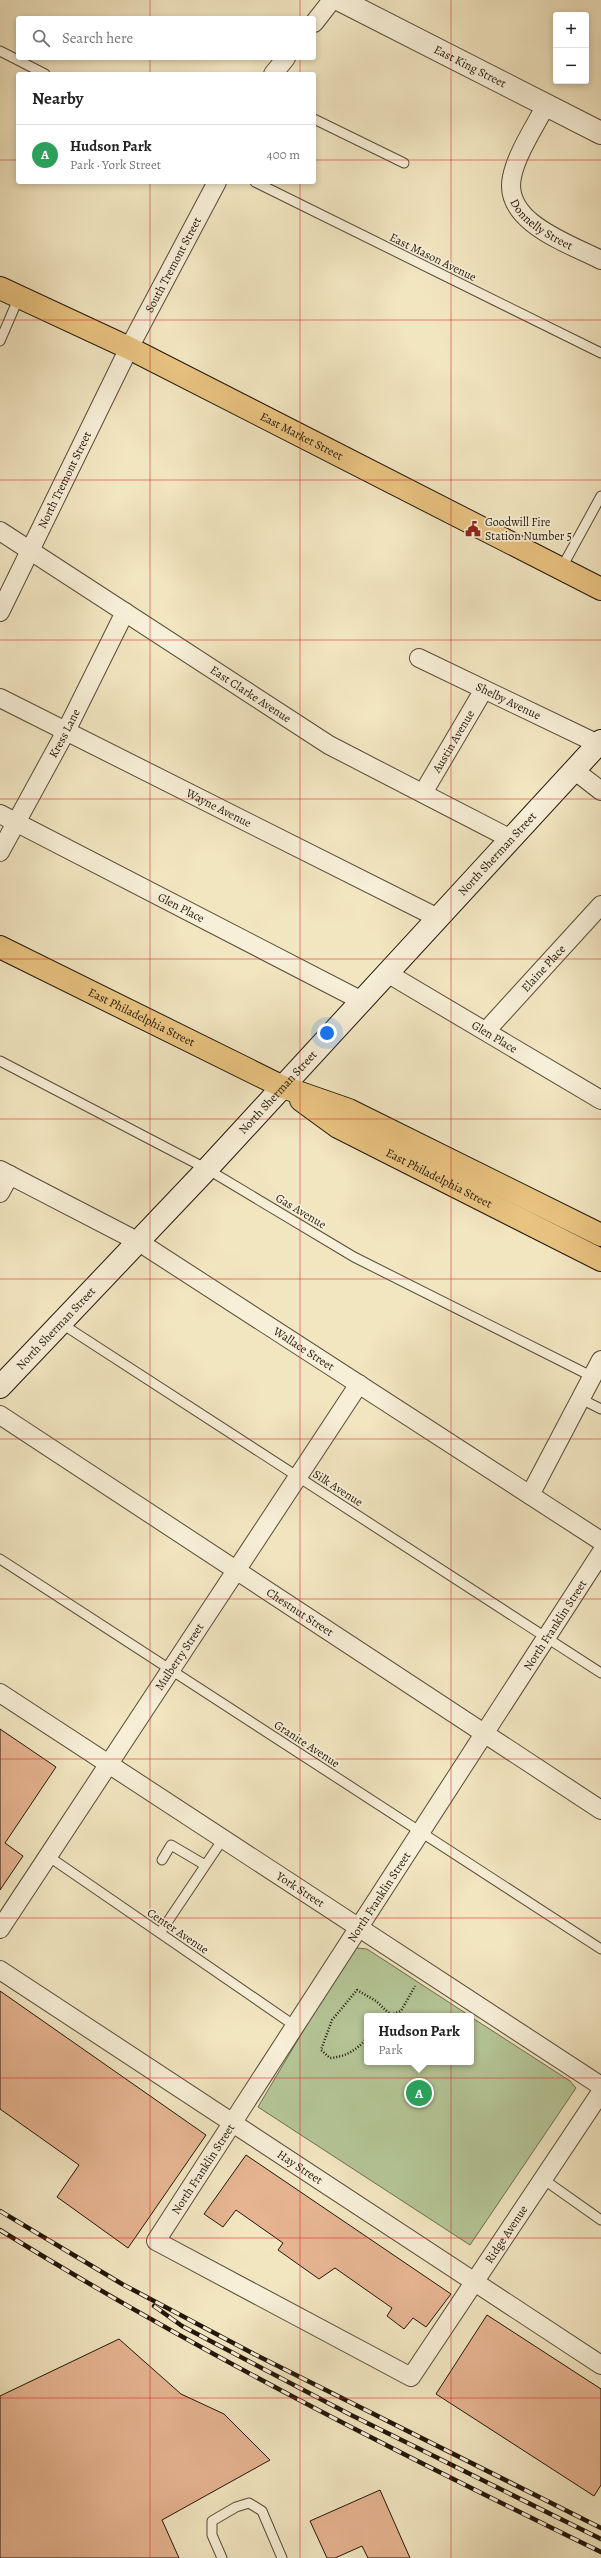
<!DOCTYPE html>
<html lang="en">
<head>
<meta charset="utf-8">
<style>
  :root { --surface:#fff; --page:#f6f6f6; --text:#222; --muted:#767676; --line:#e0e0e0; --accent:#8f2418 }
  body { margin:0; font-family:Alegreya,serif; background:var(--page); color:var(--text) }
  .controls { position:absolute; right:12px; top:12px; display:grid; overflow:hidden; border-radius:4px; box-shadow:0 2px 6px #0003 }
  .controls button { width:36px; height:36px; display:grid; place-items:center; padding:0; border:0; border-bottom:1px solid var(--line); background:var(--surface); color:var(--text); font:20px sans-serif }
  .you { position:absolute; left:327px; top:1033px; width:14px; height:14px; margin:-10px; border:3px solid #fff; border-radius:50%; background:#1a73e8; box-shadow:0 0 0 6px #1a73e833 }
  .badge { display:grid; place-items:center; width:26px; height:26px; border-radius:50%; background:var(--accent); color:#fff; font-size:13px; font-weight:700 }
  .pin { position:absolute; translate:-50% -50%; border:2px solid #fff; box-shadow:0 1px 4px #0006 }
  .popup { position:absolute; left:364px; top:2013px; width:110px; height:52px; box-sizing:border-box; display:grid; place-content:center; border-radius:4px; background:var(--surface); filter:drop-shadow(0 1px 3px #0005); font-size:13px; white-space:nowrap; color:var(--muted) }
  .popup b { font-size:15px; color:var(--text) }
  .popup::after { content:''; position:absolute; left:50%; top:100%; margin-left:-8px; border:8px solid transparent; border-top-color:var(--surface) }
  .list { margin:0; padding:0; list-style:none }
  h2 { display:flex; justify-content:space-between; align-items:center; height:52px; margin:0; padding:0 16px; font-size:17px }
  h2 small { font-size:13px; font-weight:400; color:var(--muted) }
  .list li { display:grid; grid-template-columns:26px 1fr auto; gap:12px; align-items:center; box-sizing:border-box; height:60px; padding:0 16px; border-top:1px solid var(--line) }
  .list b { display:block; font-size:15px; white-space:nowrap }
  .list p { margin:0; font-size:13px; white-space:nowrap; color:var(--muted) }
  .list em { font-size:13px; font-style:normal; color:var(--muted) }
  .icon { flex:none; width:22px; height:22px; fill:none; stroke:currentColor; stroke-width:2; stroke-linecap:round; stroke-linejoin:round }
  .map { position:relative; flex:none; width:601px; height:2558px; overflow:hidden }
  .search { position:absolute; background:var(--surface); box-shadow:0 2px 6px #0003; left:16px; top:16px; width:300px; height:44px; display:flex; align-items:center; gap:10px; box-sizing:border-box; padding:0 14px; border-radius:4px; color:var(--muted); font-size:15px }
  .panel { position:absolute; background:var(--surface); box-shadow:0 2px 6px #0003; left:16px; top:72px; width:300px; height:112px; border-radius:4px }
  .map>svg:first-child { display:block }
  .green { fill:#b5c697; stroke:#6c6e50 }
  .building { fill:#e6b491; stroke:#22170a }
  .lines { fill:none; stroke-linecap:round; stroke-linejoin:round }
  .service-casing { stroke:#564b38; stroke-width:11 }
  .minor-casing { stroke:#564b38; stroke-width:20 }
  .tertiary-casing { stroke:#564b38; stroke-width:24 }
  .secondary-casing { stroke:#22170a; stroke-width:24 }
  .primary-casing { stroke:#22170a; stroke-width:24 }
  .path { stroke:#22170a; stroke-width:2.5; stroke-dasharray:1 2; stroke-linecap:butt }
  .service { stroke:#f7efd7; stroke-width:9 }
  .minor { stroke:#f7efd7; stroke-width:18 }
  .tertiary { stroke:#f7efd7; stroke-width:22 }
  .secondary { stroke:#f7efd7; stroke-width:22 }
  .primary { stroke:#e9c380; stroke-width:22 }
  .rail-casing { stroke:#22170a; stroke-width:4.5 }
  .rail { stroke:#f7efd7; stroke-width:3; stroke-dasharray:9; stroke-linecap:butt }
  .grid { fill:none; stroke:#d62828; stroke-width:1; stroke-opacity:0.55 }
  .labels { text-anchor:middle; stroke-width:3.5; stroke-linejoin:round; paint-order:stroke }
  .street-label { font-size:12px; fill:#22170a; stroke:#f7efd7 }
  .poi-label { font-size:12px; fill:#22170a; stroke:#f7efd7; text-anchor:start }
</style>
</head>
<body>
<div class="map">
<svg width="601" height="2558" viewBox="0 0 601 2558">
  <rect width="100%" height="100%" fill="#f2e6c1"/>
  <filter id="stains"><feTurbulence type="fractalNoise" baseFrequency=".005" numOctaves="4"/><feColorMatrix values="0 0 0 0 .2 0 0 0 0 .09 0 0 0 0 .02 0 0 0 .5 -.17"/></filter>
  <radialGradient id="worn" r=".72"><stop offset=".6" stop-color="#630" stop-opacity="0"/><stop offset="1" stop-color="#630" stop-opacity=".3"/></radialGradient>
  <!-- green -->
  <path class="green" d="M357 1948 367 1949 470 2016H367V2062H471V2017L570 2081 576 2088 470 2245 258 2107 350 1952Z"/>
  <!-- building -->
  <g class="building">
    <path d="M0 1729 56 1767 5 1843 23 1856 0 1890Z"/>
    <path d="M0 1991 206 2135 128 2248 57 2197 79 2165 0 2109Z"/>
    <path d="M246 2155 451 2294 426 2327 413 2318 404 2329 387 2316 392 2308 335 2268 319 2279 278 2250 283 2243 236 2210 223 2227 204 2214Z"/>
    <path d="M487 2315 601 2389V2485L594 2496 436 2394Z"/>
    <path d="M119 2339 181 2394 224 2414 270 2460 162 2520 179 2558H0V2396Z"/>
    <path d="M380 2490 410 2558H368L362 2546 335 2558H327L310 2521Z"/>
  </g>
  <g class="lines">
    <defs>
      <g id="service">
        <path d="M0 51 45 74"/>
        <path d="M314 119 404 163"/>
        <path d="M255 182 601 353"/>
        <path d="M0 341 19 297"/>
        <path d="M561 569 601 496"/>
        <path d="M0 1061 207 1169 354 1257 593 1377"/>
        <path d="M62 1324 601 1673"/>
        <path d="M581 1399 601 1409"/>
        <path d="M0 1559 601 1949"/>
        <path d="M48 1856 295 2026"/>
        <path d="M162 1860 171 1845 205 1865"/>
        <path d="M160 1933 223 1839"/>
        <path d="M543 2179 601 2220"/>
        <path d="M222 2558 212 2535V2521L236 2507 249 2503 262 2511 282 2558"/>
      </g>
      <g id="minor">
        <path d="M314 23 332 0"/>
        <path d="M273 74 286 58"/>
        <path id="s1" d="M546 105C535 126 516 155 512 177 502 222 570 244 601 260"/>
        <path id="s2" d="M0 531 329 745 511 839"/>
        <path id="s3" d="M0 612 129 348 217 182"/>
        <path id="s4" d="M419 658 598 744"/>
        <path id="s5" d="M0 698 438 918"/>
        <path d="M574 770 601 791"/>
        <path id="s6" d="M423 793 483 691"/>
        <path id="s7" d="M0 814 362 1001"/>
        <path id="s8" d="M0 852 65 733 125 612"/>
        <path id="s9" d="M387 973 601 1100"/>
        <path id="s10" d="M486 1031 601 905"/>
        <path id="s11" d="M0 1170 139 1242 601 1541"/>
        <path d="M0 1193 10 1175"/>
        <path id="s12" d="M0 1415 601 1810"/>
        <path d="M530 1495 601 1360"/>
        <path id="s13" d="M601 1553 156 2241 411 2377 601 2092"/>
        <path id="s14" d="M0 1693 601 2086"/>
        <path id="s15" d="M0 1929 359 1384"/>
        <path id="s16" d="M0 1970 601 2365"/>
      </g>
      <g id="tertiary">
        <path id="s17" d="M340 0 601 133"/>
      </g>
      <g id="secondary">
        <path id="s18" d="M0 1387 207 1169 601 741"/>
      </g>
      <g id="primary">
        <path id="s19" d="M0 288 129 348 601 589"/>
        <path id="s20" d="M0 947 283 1087 349 1110 601 1235"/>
        <path id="s21" d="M301 1100 338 1127 601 1260"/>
      </g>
    </defs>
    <!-- service casing -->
    <use href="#service" class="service-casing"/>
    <!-- minor casing -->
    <use href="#minor" class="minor-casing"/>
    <!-- tertiary casing -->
    <use href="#tertiary" class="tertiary-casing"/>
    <!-- secondary casing -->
    <use href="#secondary" class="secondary-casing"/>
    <!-- primary casing -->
    <use href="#primary" class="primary-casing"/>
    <!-- path -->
    <g class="path">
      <path d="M388 2016 401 2011 415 1986"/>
      <path d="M367 2038C357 2050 345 2057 330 2058L321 2050 332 2020 357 1990 376 2001 391 2015"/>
    </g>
    <!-- service -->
    <use href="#service" class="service"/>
    <!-- minor -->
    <use href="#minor" class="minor"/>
    <!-- tertiary -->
    <use href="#tertiary" class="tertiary"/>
    <!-- secondary -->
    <use href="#secondary" class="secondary"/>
    <!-- primary -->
    <use href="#primary" class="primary"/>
    <defs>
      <g id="rail">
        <path d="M0 2211 122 2284 254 2354 601 2528"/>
        <path d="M0 2230C194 2350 396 2452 601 2552"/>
        <path d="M154 2306 182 2326 349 2414 601 2539"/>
      </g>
    </defs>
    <!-- rail casing -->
    <use href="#rail" class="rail-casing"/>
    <!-- rail -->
    <use href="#rail" class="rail"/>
  </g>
  <!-- grid -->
  <path class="grid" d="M150 0V18M300 0V18M451 0V2558M150 58V74M300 58V74M0 160H18M314 160H601M150 182V2558M300 182V2558M0 320H601M0 480H601M0 640H601M0 799H601M0 959H601M0 1119H601M0 1279H601M0 1439H601M0 1599H601M0 1759H601M0 1918H601M0 2078H601M0 2238H601M0 2398H601"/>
  <!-- icons -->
  <defs>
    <symbol id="civic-bare" viewBox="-9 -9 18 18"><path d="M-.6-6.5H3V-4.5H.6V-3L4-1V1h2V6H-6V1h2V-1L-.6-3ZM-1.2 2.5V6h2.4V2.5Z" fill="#8f2418" stroke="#f7efd7" stroke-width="2.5" paint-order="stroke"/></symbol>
  </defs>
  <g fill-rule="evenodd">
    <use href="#civic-bare" x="462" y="518" width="22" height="22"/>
  </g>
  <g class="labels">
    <!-- street labels -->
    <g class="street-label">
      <text dy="4" stroke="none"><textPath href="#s17" startOffset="146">East King Street</textPath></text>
      <text dy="4" stroke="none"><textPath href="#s1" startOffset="141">Donnelly Street</textPath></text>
      <text transform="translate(433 257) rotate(26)" y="4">East Mason Avenue</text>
      <text dy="4" stroke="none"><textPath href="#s3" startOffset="388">South Tremont Street</textPath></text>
      <text dy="4" stroke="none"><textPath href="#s19" startOffset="336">East Market Street</textPath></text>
      <text dy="4" stroke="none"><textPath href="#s3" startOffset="147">North Tremont Street</textPath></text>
      <text dy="4" stroke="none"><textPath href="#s2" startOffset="299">East Clarke Avenue</textPath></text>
      <text dy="4" stroke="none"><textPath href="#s4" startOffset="99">Shelby Avenue</textPath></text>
      <text dy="4" stroke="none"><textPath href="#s8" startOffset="135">Kress Lane</textPath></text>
      <text dy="4" stroke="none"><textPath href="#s6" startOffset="60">Austin Avenue</textPath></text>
      <text dy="4" stroke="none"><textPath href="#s5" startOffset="245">Wayne Avenue</textPath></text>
      <text dy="4" stroke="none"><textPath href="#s18" startOffset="729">North Sherman Street</textPath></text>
      <text dy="4" stroke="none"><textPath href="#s7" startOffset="204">Glen Place</textPath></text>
      <text dy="4" stroke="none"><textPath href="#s10" startOffset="85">Elaine Place</textPath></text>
      <text dy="4" stroke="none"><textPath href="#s20" startOffset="158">East Philadelphia Street</textPath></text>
      <text dy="4" stroke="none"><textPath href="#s9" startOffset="125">Glen Place</textPath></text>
      <text dy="4" stroke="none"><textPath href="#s18" startOffset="405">North Sherman Street</textPath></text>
      <text dy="4" stroke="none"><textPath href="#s21" startOffset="159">East Philadelphia Street</textPath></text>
      <text transform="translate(301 1211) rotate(31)" y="4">Gas Avenue</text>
      <text dy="4" stroke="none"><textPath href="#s18" startOffset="81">North Sherman Street</textPath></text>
      <text dy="4" stroke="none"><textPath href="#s11" startOffset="353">Wallace Street</textPath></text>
      <text transform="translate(338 1488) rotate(33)" y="4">Silk Avenue</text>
      <text dy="4" stroke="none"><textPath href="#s12" startOffset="359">Chestnut Street</textPath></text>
      <text transform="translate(555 1625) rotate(-57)" y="4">North Franklin Street</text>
      <text dy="4" stroke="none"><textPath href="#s15" startOffset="326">Mulberry Street</textPath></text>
      <text transform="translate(307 1744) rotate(33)" y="4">Granite Avenue</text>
      <text dy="4" stroke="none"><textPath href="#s14" startOffset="359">York Street</textPath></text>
      <text transform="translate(379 1897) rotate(-57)" y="4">North Franklin Street</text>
      <text transform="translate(178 1931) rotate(34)" y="4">Center Avenue</text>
      <text dy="4" stroke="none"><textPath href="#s16" startOffset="359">Hay Street</textPath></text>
      <text transform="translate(203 2169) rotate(-57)" y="4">North Franklin Street</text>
      <text dy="4" stroke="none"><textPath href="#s13" startOffset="1280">Ridge Avenue</textPath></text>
    </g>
    <!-- poi labels -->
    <g class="poi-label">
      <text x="485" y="526">Goodwill Fire<tspan x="485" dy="14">Station Number 5</tspan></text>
    </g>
  </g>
  <rect width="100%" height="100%" filter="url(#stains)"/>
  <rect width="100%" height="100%" fill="url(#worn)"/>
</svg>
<div class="controls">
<button>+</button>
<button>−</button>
</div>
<div class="you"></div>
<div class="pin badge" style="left:419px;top:2093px;background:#2e9e5b">A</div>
<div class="popup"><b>Hudson Park</b>Park</div>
<div class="search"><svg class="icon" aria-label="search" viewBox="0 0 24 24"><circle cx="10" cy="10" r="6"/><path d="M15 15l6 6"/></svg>Search here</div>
<section class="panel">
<h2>Nearby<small></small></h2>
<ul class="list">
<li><span class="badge" style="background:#2e9e5b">A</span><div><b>Hudson Park</b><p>Park · York Street</p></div><em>400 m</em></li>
</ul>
</section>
</div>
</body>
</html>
